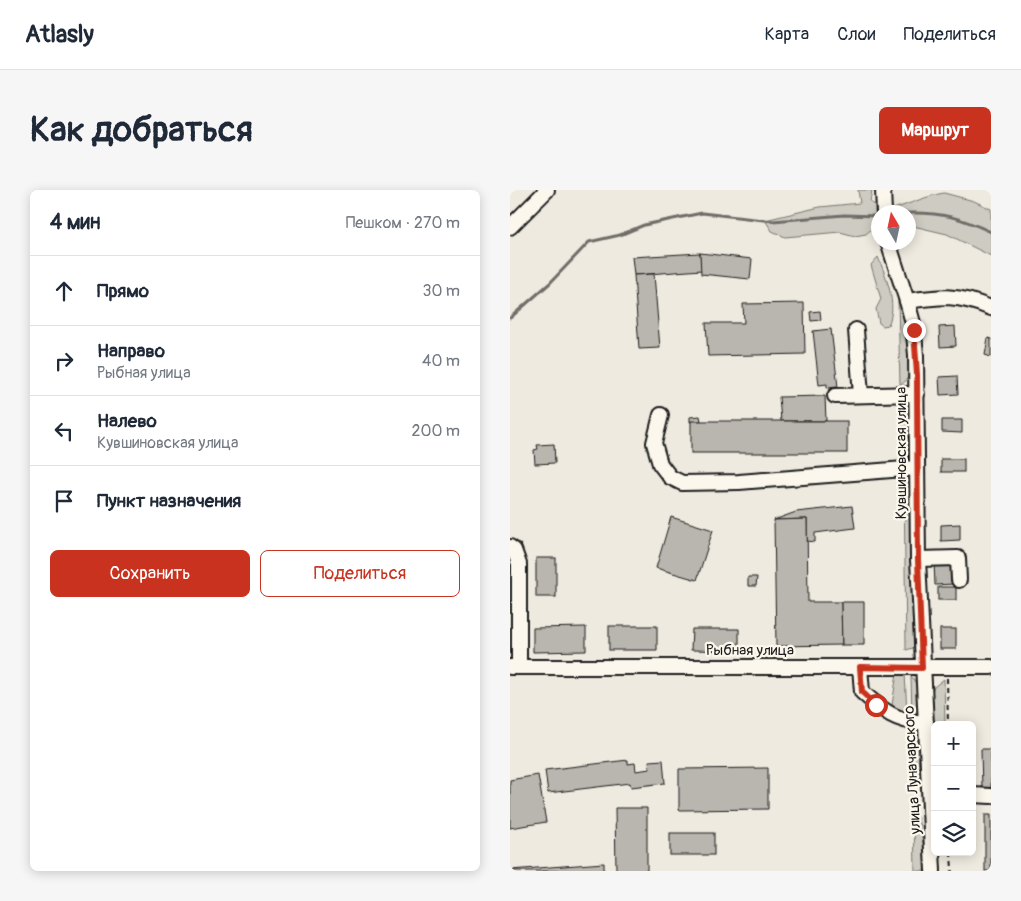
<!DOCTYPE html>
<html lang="ru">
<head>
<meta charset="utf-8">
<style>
  :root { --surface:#fff; --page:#f6f6f7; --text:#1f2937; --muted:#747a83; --line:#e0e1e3; --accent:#c8321e }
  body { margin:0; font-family:Pangolin,sans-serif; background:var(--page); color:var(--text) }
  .controls { position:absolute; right:15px; bottom:15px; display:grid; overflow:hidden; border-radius:8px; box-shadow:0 2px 12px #0003 }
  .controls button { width:45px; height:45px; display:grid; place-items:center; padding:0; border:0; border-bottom:1px solid var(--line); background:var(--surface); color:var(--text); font:25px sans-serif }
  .compass { position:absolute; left:361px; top:15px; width:45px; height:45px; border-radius:50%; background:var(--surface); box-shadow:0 2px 12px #0003; rotate:351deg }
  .stop { position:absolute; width:15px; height:15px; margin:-11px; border:4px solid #c8321e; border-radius:50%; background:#fff }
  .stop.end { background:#c8321e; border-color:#fff; box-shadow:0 1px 5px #0008 }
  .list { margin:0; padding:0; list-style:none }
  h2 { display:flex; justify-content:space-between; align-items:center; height:65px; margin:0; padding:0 20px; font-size:21px }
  h2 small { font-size:16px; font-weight:400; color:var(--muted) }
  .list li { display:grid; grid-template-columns:32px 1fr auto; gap:15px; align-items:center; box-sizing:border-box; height:70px; padding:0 20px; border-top:1px solid var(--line) }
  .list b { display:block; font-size:19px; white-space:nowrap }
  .list p { margin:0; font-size:16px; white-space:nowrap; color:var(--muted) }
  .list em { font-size:16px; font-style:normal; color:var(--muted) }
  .actions { display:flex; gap:10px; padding:15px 20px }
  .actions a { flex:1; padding:11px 0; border:1px solid var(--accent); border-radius:8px; text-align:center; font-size:18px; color:var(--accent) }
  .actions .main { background:var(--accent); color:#fff }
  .icon { flex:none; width:28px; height:28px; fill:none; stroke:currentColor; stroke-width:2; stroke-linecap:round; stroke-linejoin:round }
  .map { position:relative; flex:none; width:481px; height:681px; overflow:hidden; border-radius:8px }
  header { display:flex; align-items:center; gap:30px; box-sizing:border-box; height:70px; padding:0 25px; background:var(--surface); border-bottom:1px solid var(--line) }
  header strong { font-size:24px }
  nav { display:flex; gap:28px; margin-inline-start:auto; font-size:18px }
  .intro { display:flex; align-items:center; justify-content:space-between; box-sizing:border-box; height:120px; padding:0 30px }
  h1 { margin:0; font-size:35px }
  .button { padding:12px 22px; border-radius:8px; background:var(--accent); color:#fff; font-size:18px; font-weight:700 }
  main { display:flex; gap:30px; padding:0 30px }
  aside { flex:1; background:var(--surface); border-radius:8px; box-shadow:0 2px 12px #0003 }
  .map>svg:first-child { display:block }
  .green { fill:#ceccc2; stroke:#75746f }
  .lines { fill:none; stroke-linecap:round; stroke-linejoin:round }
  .stream { stroke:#6f6d69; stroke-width:3 }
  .building { fill:#b9b6af; stroke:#1c1c1c }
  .minor-casing { stroke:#1c1c1c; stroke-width:18 }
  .path { stroke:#1c1c1c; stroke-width:2; stroke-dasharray:5 4; stroke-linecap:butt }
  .minor { stroke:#fbf7ec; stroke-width:14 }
  .route { stroke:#c8321e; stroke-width:6 }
  .labels { text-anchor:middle; stroke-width:4.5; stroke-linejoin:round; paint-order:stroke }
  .street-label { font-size:15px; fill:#1c1c1c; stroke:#fbf7ec }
</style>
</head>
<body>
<header>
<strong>Atlasly</strong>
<nav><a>Карта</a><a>Слои</a><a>Поделиться</a></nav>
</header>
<div class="intro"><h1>Как добраться</h1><a class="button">Маршрут</a></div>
<main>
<aside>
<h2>4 мин<small>Пешком · 270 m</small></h2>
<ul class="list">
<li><svg class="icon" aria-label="ahead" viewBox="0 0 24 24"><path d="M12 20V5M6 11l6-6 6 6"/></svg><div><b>Прямо</b></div><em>30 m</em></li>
<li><svg class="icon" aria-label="right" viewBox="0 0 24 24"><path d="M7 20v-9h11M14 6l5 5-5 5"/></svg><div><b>Направо</b><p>Рыбная улица</p></div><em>40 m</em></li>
<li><svg class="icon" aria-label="left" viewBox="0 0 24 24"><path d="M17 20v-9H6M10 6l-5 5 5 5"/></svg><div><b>Налево</b><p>Кувшиновская улица</p></div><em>200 m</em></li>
<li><svg class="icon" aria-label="arrive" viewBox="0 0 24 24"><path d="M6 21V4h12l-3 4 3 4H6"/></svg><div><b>Пункт назначения</b></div></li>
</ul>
<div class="actions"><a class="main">Сохранить</a><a>Поделиться</a></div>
</aside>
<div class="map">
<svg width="481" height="681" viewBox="0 0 481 681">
  <rect width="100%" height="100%" fill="#eeeadf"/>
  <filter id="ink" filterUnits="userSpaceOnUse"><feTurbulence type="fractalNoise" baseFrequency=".02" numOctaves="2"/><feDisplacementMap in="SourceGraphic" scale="10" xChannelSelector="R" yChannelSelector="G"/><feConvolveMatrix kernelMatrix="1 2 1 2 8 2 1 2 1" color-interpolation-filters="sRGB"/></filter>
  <g filter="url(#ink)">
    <!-- green -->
    <g class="green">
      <path d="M348 0H362L360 12 365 15V36L356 44 345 46 330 42 275 47 262 41 255 30 310 17 350 13Z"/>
      <path d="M434 3 464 11 481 19V66L437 44 399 35 398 22H383V19C400 14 416 6 434 3Z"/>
      <path d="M368 67C376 86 388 115 378 135L373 136 369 133 366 119 371 109 361 75Z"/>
      <path d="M388 109C395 126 412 187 390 195Z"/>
      <path d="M391 212C404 221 405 260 393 270Z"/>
      <path d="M394 289 398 291 401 302 404 455 403 458 396 460Z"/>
      <path d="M387 483H395L397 525 388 523 382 515Z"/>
      <path d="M401 486C410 494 411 514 406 524L402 526Z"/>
      <path d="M434 489 435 535H425V580L421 503 424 497Z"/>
      <path d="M404 547 410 553 407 590 403 591Z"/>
      <path d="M404 627 408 628 414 657 415 681H405Z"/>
    </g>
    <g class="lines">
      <!-- stream -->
      <g class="stream">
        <path d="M398 23C432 22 451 28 481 42"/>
        <path d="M0 128 40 93 79 52 110 45 134 35 192 23 263 31 334 25 368 26"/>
      </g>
    </g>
    <!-- building -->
    <g class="building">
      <path d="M190 63 192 80 124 85 122 67Z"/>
      <path d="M190 63 242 69 240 89 191 84Z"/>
      <path d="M144 84 150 158 129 159 124 85Z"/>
      <path d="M294 113 295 164 198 166 196 133H234L233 114Z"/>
      <path d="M310 121 311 130 301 131 300 122Z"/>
      <path d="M445 136 446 156 430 157 429 137Z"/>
      <path d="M321 139 328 197 317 198V194L309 195 303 141Z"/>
      <path d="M478 148 481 149V167L475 165Z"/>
      <path d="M447 186 448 204 430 205 429 187Z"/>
      <path d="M315 206 316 231H271L269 207Z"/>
      <path d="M190 226 191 231 180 232V227Z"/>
      <path d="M432 230H452V243L432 242Z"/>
      <rect x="181" y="231" width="156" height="32"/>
      <path d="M44 254 45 273 25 274 24 260 28 259 27 255Z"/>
      <rect x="431" y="269" width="23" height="13"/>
      <path d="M342 316 345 338 305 343V352L297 351V329L264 330 286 322Z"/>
      <path d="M161 327 203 340 187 390 146 378Z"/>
      <path d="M297 329 298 412H331L332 455 266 456 264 330Z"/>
      <path d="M450 334V350L431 351V335Z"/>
      <rect x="26" y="368" width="20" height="39"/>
      <path d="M443 372 444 394 425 395 424 373Z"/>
      <path d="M238 387H247L246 396H238Z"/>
      <rect x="428" y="397" width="18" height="13"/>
      <path d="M331 412H354V455H332Z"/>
      <rect x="99" y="436" width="48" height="24"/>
      <path d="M76 437V461L23 462V438Z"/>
      <path d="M182 439H229V461L181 460Z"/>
      <rect x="430" y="439" width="16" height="20"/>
      <path d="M471 559H481V600H472Z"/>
      <path d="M118 570V574L125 573 126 581 140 579 139 571 153 570 155 593 121 597 120 593 38 603 35 580Z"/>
      <path d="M258 578V619L169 620V579Z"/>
      <path d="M28 585 36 632 0 638V590Z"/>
      <path d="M105 618H137V681H106Z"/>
      <rect x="475" y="625" width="6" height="56"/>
      <rect x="160" y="643" width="44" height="22"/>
      <path d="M94 673V681H0V680Z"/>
    </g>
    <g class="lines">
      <defs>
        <g id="minor">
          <path d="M373 0 374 22"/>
          <path d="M0 37 37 0"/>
          <path d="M378 52 397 111 403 133 406 165 408 369 423 681"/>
          <path d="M397 111C433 106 447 104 481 118"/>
          <path d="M346 140 351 205"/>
          <path d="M325 206 407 204"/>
          <path d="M151 225 144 253 150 274 160 287 172 293 229 292 407 278"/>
          <path d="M0 357 4 360 9 374V476"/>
          <path d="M408 369 448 368 449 390"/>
          <path d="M0 477H481"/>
          <path d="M350 477 352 502C372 520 388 534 416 532"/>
          <path d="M462 605 481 606"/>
        </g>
      </defs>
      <!-- minor casing -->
      <use href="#minor" class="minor-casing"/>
      <!-- path -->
      <g class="path">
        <path d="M437 488 438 535"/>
        <path d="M441 662 442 681"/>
      </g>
      <!-- minor -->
      <use href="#minor" class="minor"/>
    </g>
  </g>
  <g class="lines" filter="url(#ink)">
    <!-- route -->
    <path class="route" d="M366 515 352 502 350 477 412 478 408 369 407 185 404 140"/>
  </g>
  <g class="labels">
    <!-- street labels -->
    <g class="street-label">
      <text transform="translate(391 263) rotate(-90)" y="5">Кувшиновская улица</text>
      <text x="240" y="465">Рыбная улица</text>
      <text transform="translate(402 580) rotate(-93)" y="5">улица Луначарского</text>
    </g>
  </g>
</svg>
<div class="controls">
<button>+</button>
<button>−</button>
<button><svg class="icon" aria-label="layers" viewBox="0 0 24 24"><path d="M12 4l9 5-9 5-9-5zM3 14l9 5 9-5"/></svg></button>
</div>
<svg class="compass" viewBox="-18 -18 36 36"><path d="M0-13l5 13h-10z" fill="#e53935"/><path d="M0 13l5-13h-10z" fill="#747a83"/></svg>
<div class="stop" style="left:366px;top:515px"></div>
<div class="stop end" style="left:404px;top:140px"></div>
</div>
</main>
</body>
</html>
